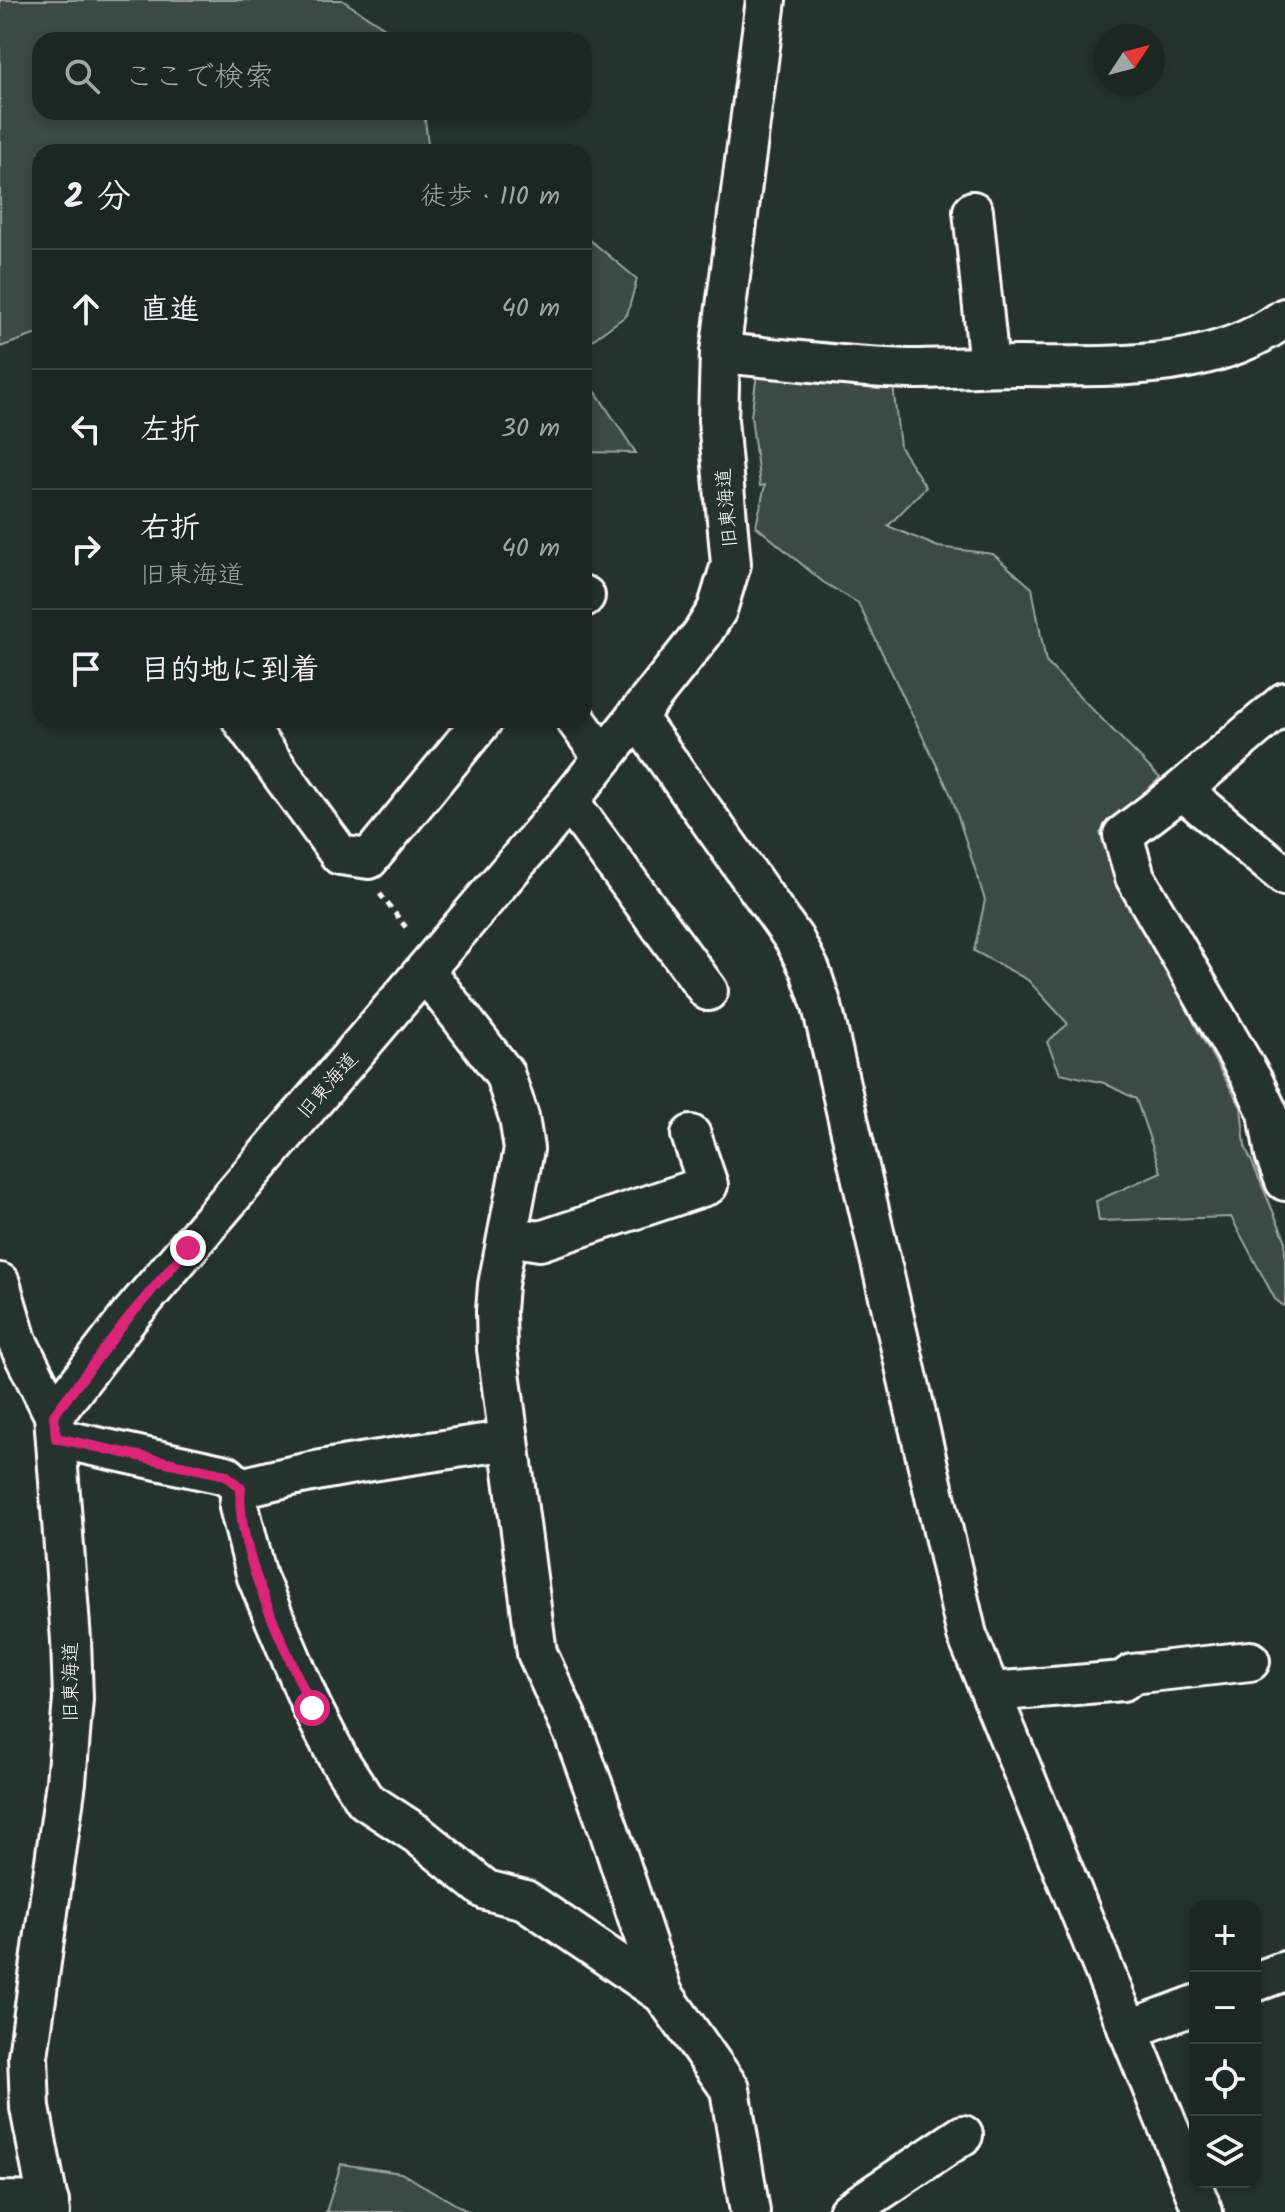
<!DOCTYPE html>
<html lang="ja">
<head>
<meta charset="utf-8">
<style>
  :root { --surface:#1c2622; --page:#252e2a; --text:#f1f3f6; --muted:#a0a5a5; --line:#3a4340 }
  body { margin:0; font-family:Kalam,"Klee One",sans-serif; background:var(--page); color:var(--text) }
  .controls { position:absolute; right:24px; bottom:24px; display:grid; overflow:hidden; border-radius:16px; box-shadow:0 4px 12px #0003 }
  .controls button { width:72px; height:72px; display:grid; place-items:center; padding:0; border:0; border-bottom:2px solid var(--line); background:var(--surface); color:var(--text); font:40px sans-serif }
  .compass { position:absolute; left:1093px; top:24px; width:72px; height:72px; border-radius:50%; background:var(--surface); box-shadow:0 4px 12px #0003; rotate:54deg }
  .stop { position:absolute; width:24px; height:24px; margin:-18px; border:6px solid #db2777; border-radius:50%; background:#fff }
  .stop.end { background:#db2777; border-color:#fff; box-shadow:0 2px 8px #0008 }
  .list { margin:0; padding:0; list-style:none }
  h2 { display:flex; justify-content:space-between; align-items:center; height:104px; margin:0; padding:0 32px; font-size:34px }
  h2 small { font-size:26px; font-weight:400; color:var(--muted) }
  .list li { display:grid; grid-template-columns:52px 1fr auto; gap:24px; align-items:center; box-sizing:border-box; height:120px; padding:0 32px; border-top:2px solid var(--line) }
  .list b { display:block; font-size:30px; white-space:nowrap }
  .list p { margin:0; font-size:26px; white-space:nowrap; color:var(--muted) }
  .list em { font-size:26px; font-style:normal; color:var(--muted) }
  .icon { flex:none; width:44px; height:44px; fill:none; stroke:currentColor; stroke-width:2; stroke-linecap:round; stroke-linejoin:round }
  .map { position:relative; flex:none; width:1285px; height:2212px; overflow:hidden }
  .search { position:absolute; background:var(--surface); box-shadow:0 4px 12px #0003; left:32px; top:32px; width:560px; height:88px; display:flex; align-items:center; gap:20px; box-sizing:border-box; padding:0 28px; border-radius:24px; color:var(--muted); font-size:30px }
  .panel { position:absolute; background:var(--surface); box-shadow:0 4px 12px #0003; left:32px; top:144px; width:560px; height:584px; border-radius:24px }
  .map>svg:first-child { display:block }
  .green { fill:#3e4944; stroke:#9ea4a2; stroke-width:2 }
  .lines { fill:none; stroke-linecap:round; stroke-linejoin:round }
  .street-casing { stroke:#fff; stroke-width:44 }
  .path { stroke:#fff; stroke-width:5; stroke-dasharray:6 6; stroke-linecap:butt }
  .street { stroke:#26332d; stroke-width:38 }
  .route { stroke:#db2777; stroke-width:10 }
  .labels { text-anchor:middle; stroke-width:8; stroke-linejoin:round; paint-order:stroke }
  .street-label { font-size:20px; fill:#fff; stroke:#26332d }
</style>
</head>
<body>
<div class="map">
<svg width="1285" height="2212" viewBox="0 0 1285 2212">
  <rect width="100%" height="100%" fill="#26332d"/>
  <filter id="ink" filterUnits="userSpaceOnUse"><feTurbulence type="fractalNoise" baseFrequency=".0125" numOctaves="2"/><feDisplacementMap in="SourceGraphic" scale="16" xChannelSelector="R" yChannelSelector="G"/><feConvolveMatrix kernelMatrix="1 2 1 2 8 2 1 2 1" color-interpolation-filters="sRGB"/></filter>
  <g filter="url(#ink)">
    <!-- green -->
    <g class="green">
      <path d="M0 0H342L403 40H40V112H424L429 152H40V333L0 347Z"/>
      <path d="M584 235 637 279 627 315 584 346Z"/>
      <path d="M584 374 636 453 584 452Z"/>
      <path d="M757 374 893 385 900 447 926 487 888 526 938 547 993 554 1032 588 1046 662 1160 778 1100 833 1197 1029 1241 1107 1245 1146 1285 1239V1307L1275 1299 1231 1217 1099 1221 1096 1201 1161 1172 1136 1099 1104 1083 1060 1073 1047 1042 1068 1024 1028 980 974 951 985 900 951 795 858 603 823 582 756 526 765 485 760 486 751 416Z"/>
      <path d="M341 2164 401 2173 469 2212H326Z"/>
    </g>
    <g class="lines">
      <defs>
        <g id="street">
          <path d="M973 211 989 366"/>
          <path d="M720 353C782 358 846 368 909 369 945 369 982 366 1019 366 1108 366 1209 373 1285 318"/>
          <path d="M584 597 585 596"/>
          <path d="M1285 702 1182 790 1123 835 1135 877 1254 1083 1268 1113 1275 1155 1285 1181"/>
          <path d="M636 716 794 939 810 970 822 1006 967 1635 1203 2212"/>
          <path d="M242 720 340 855 369 859 483 720"/>
          <path d="M576 720 603 757"/>
          <path d="M1182 790 1285 876"/>
          <path d="M569 801 708 991"/>
          <path d="M425 971 504 1073 519 1117 524 1149 498 1285 496 1311 497 1349 537 1653 574 1734 607 1824 663 1994 730 2089 750 2212"/>
          <path d="M508 1236 540 1241 708 1185 691 1135"/>
          <path d="M0 1283 17 1341 54 1415 71 1640 73 1699 66 1782 28 2056 30 2108 50 2212"/>
          <path d="M54 1415 129 1317 569 801 702 634 717 610 731 564 718 420 720 353 766 0"/>
          <path d="M56 1438 226 1475 241 1488C328 1465 420 1454 509 1440"/>
          <path d="M241 1488 239 1507 257 1577 312 1708 339 1760 365 1800 417 1834 486 1890 525 1900 663 1994"/>
          <path d="M992 1692 1123 1681 1132 1674 1250 1661"/>
          <path d="M1255 1982 1285 1971"/>
          <path d="M1128 2030 1195 2005"/>
          <path d="M0 2201 49 2202"/>
          <path d="M848 2212 963 2135"/>
        </g>
      </defs>
      <!-- street casing -->
      <use href="#street" class="street-casing"/>
      <!-- path -->
      <path class="path" d="M380 894 408 930"/>
      <!-- street -->
      <use href="#street" class="street"/>
    </g>
  </g>
  <g class="lines" filter="url(#ink)">
    <!-- route -->
    <path class="route" d="M188 1248 129 1317 54 1415 56 1438 226 1475 241 1488C234 1548 287 1652 312 1708"/>
  </g>
  <g class="labels">
    <!-- street labels -->
    <g class="street-label">
      <text transform="translate(726 508) rotate(-95)" y="7">旧東海道</text>
      <text transform="translate(327 1085) rotate(-49)" y="7">旧東海道</text>
      <text transform="translate(70 1682) rotate(-90)" y="7">旧東海道</text>
    </g>
  </g>
</svg>
<div class="controls">
<button>+</button>
<button>−</button>
<button><svg class="icon" aria-label="locate" viewBox="0 0 24 24"><circle cx="12" cy="12" r="6"/><path d="M12 2v4M12 18v4M2 12h4M18 12h4"/></svg></button>
<button><svg class="icon" aria-label="layers" viewBox="0 0 24 24"><path d="M12 4l9 5-9 5-9-5zM3 14l9 5 9-5"/></svg></button>
</div>
<svg class="compass" viewBox="-18 -18 36 36"><path d="M0-13l5 13h-10z" fill="#e53935"/><path d="M0 13l5-13h-10z" fill="#a0a5a5"/></svg>
<div class="stop" style="left:312px;top:1708px"></div>
<div class="stop end" style="left:188px;top:1248px"></div>
<div class="search"><svg class="icon" aria-label="search" viewBox="0 0 24 24"><circle cx="10" cy="10" r="6"/><path d="M15 15l6 6"/></svg>ここで検索</div>
<section class="panel">
<h2>2 分<small>徒歩 · 110 m</small></h2>
<ul class="list">
<li><svg class="icon" aria-label="ahead" viewBox="0 0 24 24"><path d="M12 20V5M6 11l6-6 6 6"/></svg><div><b>直進</b></div><em>40 m</em></li>
<li><svg class="icon" aria-label="left" viewBox="0 0 24 24"><path d="M17 20v-9H6M10 6l-5 5 5 5"/></svg><div><b>左折</b></div><em>30 m</em></li>
<li><svg class="icon" aria-label="right" viewBox="0 0 24 24"><path d="M7 20v-9h11M14 6l5 5-5 5"/></svg><div><b>右折</b><p>旧東海道</p></div><em>40 m</em></li>
<li><svg class="icon" aria-label="arrive" viewBox="0 0 24 24"><path d="M6 21V4h12l-3 4 3 4H6"/></svg><div><b>目的地に到着</b></div></li>
</ul>
</section>
</div>
</body>
</html>
